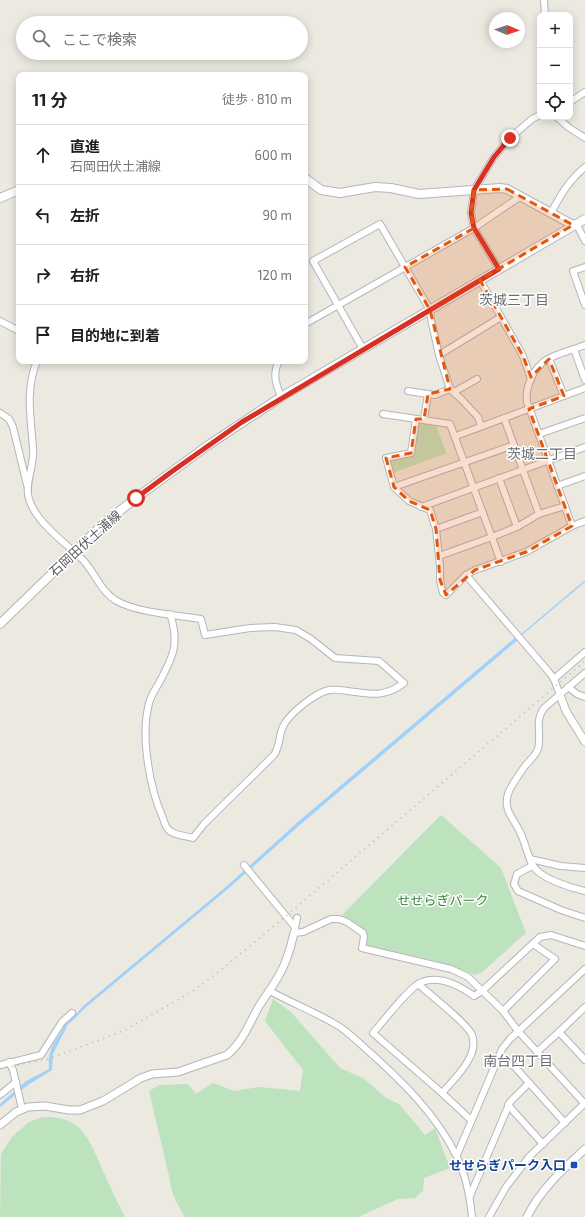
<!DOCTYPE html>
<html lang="ja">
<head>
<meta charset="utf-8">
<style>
  :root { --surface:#fff; --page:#f2f2f2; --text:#202124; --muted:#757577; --line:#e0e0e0 }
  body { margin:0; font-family:"Exo 2","Noto Sans JP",sans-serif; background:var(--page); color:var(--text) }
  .controls { position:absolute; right:12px; top:12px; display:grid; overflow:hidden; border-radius:8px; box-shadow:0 2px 10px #0003 }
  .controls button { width:36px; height:36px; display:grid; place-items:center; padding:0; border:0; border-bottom:1px solid var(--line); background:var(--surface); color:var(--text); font:20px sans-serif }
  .compass { position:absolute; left:489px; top:12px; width:36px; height:36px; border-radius:50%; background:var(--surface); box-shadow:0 2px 10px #0003; rotate:92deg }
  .stop { position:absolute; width:12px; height:12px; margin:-9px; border:3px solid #d93025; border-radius:50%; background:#fff }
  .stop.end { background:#d93025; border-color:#fff; box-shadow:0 1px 4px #0008 }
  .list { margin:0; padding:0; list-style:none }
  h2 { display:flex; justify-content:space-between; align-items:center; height:52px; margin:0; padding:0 16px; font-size:17px }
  h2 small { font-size:13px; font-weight:400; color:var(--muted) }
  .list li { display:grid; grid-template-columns:26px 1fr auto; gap:12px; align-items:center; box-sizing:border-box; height:60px; padding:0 16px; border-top:1px solid var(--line) }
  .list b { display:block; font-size:15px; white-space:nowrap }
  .list p { margin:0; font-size:13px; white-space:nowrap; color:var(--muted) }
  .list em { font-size:13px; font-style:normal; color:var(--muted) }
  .icon { flex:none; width:22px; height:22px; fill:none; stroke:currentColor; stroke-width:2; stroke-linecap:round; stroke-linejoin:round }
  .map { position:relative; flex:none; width:585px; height:1217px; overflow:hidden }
  .search { position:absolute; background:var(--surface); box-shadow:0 2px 10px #0003; left:16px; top:16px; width:292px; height:44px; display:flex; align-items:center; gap:10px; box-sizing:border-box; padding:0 14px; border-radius:22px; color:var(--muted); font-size:15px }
  .panel { position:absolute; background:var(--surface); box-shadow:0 2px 10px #0003; left:16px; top:72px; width:292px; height:292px; border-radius:8px }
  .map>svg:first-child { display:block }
  .green { fill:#bde2be }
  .water { fill:#a0d1fb }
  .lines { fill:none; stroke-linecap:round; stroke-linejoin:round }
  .stream { stroke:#a0d1fb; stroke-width:1.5 }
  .minor-casing { stroke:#b3b6ba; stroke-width:8 }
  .tertiary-casing { stroke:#b3b6ba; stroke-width:9 }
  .secondary-casing { stroke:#b4b7bc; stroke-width:10 }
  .minor { stroke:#fff; stroke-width:6 }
  .tertiary { stroke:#fff; stroke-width:7 }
  .secondary { stroke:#fff; stroke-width:8 }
  .rail { stroke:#b1b2b2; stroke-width:1.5; stroke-dasharray:1 5; stroke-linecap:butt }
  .route { stroke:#d93025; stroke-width:5 }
  .marked { fill:#e15910; fill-opacity:0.2; stroke:#e15910; stroke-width:3; stroke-dasharray:8 5; stroke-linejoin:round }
  .transit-dot { fill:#1a4fb4; stroke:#fff; stroke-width:1.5 }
  .labels { text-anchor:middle; stroke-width:3; stroke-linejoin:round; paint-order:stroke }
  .street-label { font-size:13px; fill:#595c60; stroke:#fff }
  .park-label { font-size:13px; fill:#37813d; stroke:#fff }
  .transit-label { font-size:13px; font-weight:bold; fill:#164399; stroke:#fff; text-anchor:end }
  .neighbourhood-label { font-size:14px; fill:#6a6e72; stroke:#fff }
</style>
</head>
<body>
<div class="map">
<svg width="585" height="1217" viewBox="0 0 585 1217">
  <rect width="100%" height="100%" fill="#ebe9e0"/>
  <!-- green -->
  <g class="green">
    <path d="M419 422 436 425 446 452 445 454 395 472 393 471 390 461 391 459 413 454 417 423Z"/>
    <path d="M441 815 501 868 526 933 481 973 475 975C441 960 402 954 366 945L367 932 352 921 342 915Z"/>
    <path d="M273 999 291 1012 340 1068 363 1078 386 1098 399 1104 425 1135 435 1128 450 1168 424 1178 423 1191 415 1198 398 1199 358 1217H185C176 1202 171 1193 169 1176L149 1091 159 1085 188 1084 196 1094 213 1083 234 1091 259 1087 300 1091 303 1070 265 1021Z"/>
    <path d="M43 1117C55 1117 69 1118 78 1127 90 1137 98 1161 105 1175 111 1190 118 1203 125 1217H0L1 1154 12 1137 29 1122Z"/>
  </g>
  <!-- water -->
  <path class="water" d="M517 636 520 638 301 824 229 888 85 1008 68 1025 61 1038 53 1054 52 1070 28 1085 0 1107V1104L26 1081 49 1069C49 1064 48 1057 50 1053 53 1038 74 1018 83 1006L227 886 299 821Z"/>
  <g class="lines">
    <!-- stream -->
    <g class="stream">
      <path d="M521 635 585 581"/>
      <path d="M61 1034 66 1024 77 1014"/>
    </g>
    <defs>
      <g id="minor">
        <path d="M544 0 545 15"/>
        <path d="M570 102 585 92"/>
        <path d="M557 117 568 127 585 138"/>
        <path d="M551 213C560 196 569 180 585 167"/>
        <path d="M576 223 585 241"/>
        <path d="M585 267 573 271 585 305"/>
        <path d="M499 269 474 228 471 213 474 190 494 157 510 138 532 119 540 115"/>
        <path d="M480 280 523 356 531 379"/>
        <path d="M0 321 19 331"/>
        <path d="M305 324 474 228 521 196"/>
        <path d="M363 349 313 261 380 224 430 310 431 319 439 355 450 389 460 398 478 417 481 426"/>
        <path d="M574 349 585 380"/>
        <path d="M439 355 501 317"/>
        <path d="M549 359 564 396"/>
        <path d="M37 361C25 389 31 419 33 448 35 464 24 485 29 499 36 523 66 543 83 560 95 573 100 590 115 600 137 613 176 615 201 619L205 635 250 628 275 627 296 630 311 639 335 658 379 661 404 683C384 698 371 694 348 691 342 690 335 689 329 690 315 693 292 712 285 723 278 733 281 745 274 755L204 824 193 838C186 836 172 835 168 829 165 826 164 821 163 818 150 790 141 738 148 708 149 699 154 691 159 683 173 657 180 643 170 614"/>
        <path d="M279 361C272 374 276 384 281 397"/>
        <path d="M408 391 428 394"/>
        <path d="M454 392 477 379"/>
        <path d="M0 413 9 419 13 427 27 485"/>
        <path d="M383 414 450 424 501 562"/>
        <path d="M504 418 539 514"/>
        <path d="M416 419 411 453 386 458 394 487 409 501 430 510 436 529 440 566V580L443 593 446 595 466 575 475 570 526 552 572 526 585 521"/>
        <path d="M424 419 428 394 435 395 450 389"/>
        <path d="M539 434 585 418"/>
        <path d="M456 436 585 388"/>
        <path d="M499 478 517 527"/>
        <path d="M557 486 585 476"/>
        <path d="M394 487 514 445"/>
        <path d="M421 507 585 447"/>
        <path d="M572 526 527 402C525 387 533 369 546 360 558 353 573 350 585 345"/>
        <path d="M436 529 483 512"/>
        <path d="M439 556 492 537 517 527 539 514 565 506"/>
        <path d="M466 575 548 671 554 679 560 695"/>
        <path d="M585 673 544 708C534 722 542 734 538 749 536 755 529 761 525 766 520 773 510 787 508 794 503 809 513 818 519 830 525 841 527 854 532 864 538 878 571 888 585 891"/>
        <path d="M554 679 585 652"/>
        <path d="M568 687 577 694 585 697"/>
        <path d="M530 859 561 866 585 868"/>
        <path d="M244 865 295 927"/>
        <path d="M532 866 517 874 514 884 518 891 561 910 585 918"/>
        <path d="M297 918 294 933 303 932 331 919H339L347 922 363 933 364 937 362 948 451 969 468 977 503 1011 518 1031 585 1104"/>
        <path d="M418 984C428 993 468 1024 472 1035 475 1042 473 1053 469 1059 463 1071 451 1083 442 1093"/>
        <path d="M270 991C293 1004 318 1013 340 1027 349 1033 358 1042 366 1049 400 1079 436 1114 456 1155 466 1175 470 1196 472 1217"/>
        <path d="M585 1007 559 1032 585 1060"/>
        <path d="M503 1011 555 959 533 944"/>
        <path d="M538 1051 559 1032"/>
        <path d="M498 1060 514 1066 565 1123"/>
        <path d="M9 1062 13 1070 22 1109"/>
        <path d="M0 1065 41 1055 62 1022 72 1013"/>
        <path d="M0 1095 16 1082"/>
        <path d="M508 1105 543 1144"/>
        <path d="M471 1120 442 1093 373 1033C382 1023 411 985 422 982 440 975 460 986 474 996L482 991 540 937 551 935 585 946"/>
        <path d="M457 1155 502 1049 510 1039 585 969"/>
        <path d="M470 1196 510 1102 529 1083"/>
        <path d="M489 1217 506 1187 529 1157 585 1103"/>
      </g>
      <g id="tertiary">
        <path d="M560 695 566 711 585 742"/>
        <path d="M0 1125 16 1112 28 1107 45 1106 69 1110H80L103 1101 141 1078 152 1074 178 1072 227 1055C242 1043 249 1024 258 1008 267 993 279 979 285 963 289 953 292 943 294 933"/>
        <path d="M527 1217C540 1190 563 1169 585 1149"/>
      </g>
      <g id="secondary">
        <path d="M305 178 321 190 340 193 375 187 391 188 419 194 500 188 507 189 573 225"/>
        <path d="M0 198 19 190"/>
        <path d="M0 624 102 525 136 498 207 446 281 397 585 219"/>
      </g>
    </defs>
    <!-- minor casing -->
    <use href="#minor" class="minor-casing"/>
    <!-- tertiary casing -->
    <use href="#tertiary" class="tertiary-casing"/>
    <!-- secondary casing -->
    <use href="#secondary" class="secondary-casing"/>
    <!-- minor -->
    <use href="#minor" class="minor"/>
    <!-- tertiary -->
    <use href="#tertiary" class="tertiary"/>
    <!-- secondary -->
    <use href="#secondary" class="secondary"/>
    <!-- rail -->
    <path class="rail" d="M0 1069 48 1059 105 1038 125 1030 193 991 221 970 286 916 585 661"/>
  </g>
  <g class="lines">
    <!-- route -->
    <path class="route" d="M136 498 174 470 242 422 499 269 474 228 471 213 474 190 494 157 510 138"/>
  </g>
  <!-- marked area -->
  <path class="marked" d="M507 189 573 225 480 280 523 356 531 377 549 359 564 396 529 409 572 526 526 552 475 570 446 595 440 580 436 529 430 510 409 501 394 487 386 458 411 453 416 419H424L428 394 450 389 430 310 405 267 474 228 471 213 474 190Z"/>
  <!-- markers -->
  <rect class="transit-dot" x="570" y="1161" width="8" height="8" rx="2"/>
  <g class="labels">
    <!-- street labels -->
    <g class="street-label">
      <text transform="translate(85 543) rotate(-42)" y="5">石岡田伏土浦線</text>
    </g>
    <!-- park labels -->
    <g class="park-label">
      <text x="443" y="905">せせらぎパーク</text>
    </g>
    <!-- transit labels -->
    <g class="transit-label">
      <text x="566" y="1170">せせらぎパーク入口</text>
    </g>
    <!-- neighbourhood labels -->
    <g class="neighbourhood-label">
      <text x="514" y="305">茨城三丁目</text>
      <text x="542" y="459">茨城二丁目</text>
      <text x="518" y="1066">南台四丁目</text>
    </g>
  </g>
</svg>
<div class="controls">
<button>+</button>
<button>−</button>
<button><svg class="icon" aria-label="locate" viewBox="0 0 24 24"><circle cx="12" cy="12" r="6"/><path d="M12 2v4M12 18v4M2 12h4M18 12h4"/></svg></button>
</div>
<svg class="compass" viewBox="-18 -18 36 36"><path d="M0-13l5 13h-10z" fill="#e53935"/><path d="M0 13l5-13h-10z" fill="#757577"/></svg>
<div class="stop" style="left:136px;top:498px"></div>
<div class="stop end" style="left:510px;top:138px"></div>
<div class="search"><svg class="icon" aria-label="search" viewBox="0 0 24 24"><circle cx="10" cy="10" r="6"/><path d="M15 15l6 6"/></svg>ここで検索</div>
<section class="panel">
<h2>11 分<small>徒歩 · 810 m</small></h2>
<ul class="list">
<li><svg class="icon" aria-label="ahead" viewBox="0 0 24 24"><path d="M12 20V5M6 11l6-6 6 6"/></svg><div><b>直進</b><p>石岡田伏土浦線</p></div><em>600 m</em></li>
<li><svg class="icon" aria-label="left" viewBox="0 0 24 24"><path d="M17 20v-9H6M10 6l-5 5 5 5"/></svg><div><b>左折</b></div><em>90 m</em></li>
<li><svg class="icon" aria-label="right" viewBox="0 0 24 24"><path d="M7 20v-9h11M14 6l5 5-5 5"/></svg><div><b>右折</b></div><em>120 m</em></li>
<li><svg class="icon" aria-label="arrive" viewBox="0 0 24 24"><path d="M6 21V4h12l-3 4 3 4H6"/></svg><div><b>目的地に到着</b></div></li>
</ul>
</section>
</div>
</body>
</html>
